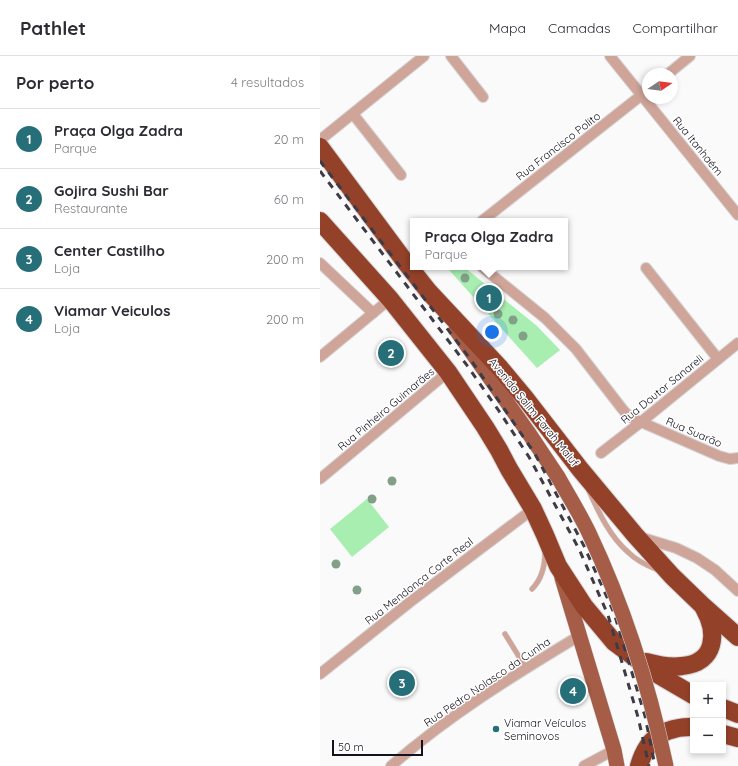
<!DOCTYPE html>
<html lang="pt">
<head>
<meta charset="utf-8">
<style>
  :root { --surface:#fff; --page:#f7f7f7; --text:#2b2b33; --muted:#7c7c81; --line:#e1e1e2; --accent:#266f79 }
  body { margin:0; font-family:Quicksand,sans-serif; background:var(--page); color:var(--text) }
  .controls { position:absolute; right:12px; bottom:12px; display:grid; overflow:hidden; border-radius:0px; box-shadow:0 2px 6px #0003 }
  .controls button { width:36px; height:36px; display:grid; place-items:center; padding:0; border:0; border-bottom:1px solid var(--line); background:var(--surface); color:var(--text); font:20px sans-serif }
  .compass { position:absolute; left:322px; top:12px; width:36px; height:36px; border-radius:50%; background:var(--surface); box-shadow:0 2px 6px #0003; rotate:77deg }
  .scale { position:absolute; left:12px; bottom:10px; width:91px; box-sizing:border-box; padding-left:4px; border:2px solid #15111d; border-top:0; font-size:11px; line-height:14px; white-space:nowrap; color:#15111d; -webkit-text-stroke:3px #fff; paint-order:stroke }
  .you { position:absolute; left:172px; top:276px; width:14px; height:14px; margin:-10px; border:3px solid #fff; border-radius:50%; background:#1a73e8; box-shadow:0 0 0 6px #1a73e833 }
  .badge { display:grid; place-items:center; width:26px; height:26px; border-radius:50%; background:var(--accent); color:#fff; font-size:13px; font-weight:700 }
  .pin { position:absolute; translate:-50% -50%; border:2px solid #fff; box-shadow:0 1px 4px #0006 }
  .popup { position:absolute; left:90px; top:162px; width:158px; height:52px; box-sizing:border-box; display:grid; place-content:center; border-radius:0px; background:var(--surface); filter:drop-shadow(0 1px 3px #0005); font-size:13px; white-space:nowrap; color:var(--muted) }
  .popup b { font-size:15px; color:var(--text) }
  .popup::after { content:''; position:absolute; left:50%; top:100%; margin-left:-8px; border:8px solid transparent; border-top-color:var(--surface) }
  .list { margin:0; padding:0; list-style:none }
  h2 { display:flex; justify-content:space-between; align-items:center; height:52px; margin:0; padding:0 16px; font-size:17px }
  h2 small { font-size:13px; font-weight:400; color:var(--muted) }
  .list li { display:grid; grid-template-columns:26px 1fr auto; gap:12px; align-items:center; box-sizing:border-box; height:60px; padding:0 16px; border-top:1px solid var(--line) }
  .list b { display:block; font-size:15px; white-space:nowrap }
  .list p { margin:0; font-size:13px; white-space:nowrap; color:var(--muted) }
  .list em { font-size:13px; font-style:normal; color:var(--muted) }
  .map { position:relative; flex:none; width:418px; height:710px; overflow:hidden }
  header { display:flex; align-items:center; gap:24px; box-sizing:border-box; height:56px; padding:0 20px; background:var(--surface); border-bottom:1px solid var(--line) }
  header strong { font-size:19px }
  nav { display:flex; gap:22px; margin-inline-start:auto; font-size:14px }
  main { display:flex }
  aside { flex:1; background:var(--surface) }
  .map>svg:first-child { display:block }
  .green { fill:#a7eeb0 }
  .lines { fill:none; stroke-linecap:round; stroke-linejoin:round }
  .lane-casing { stroke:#d5d5d7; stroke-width:6 }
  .street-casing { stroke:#d5d5d7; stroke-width:12 }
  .primary-casing { stroke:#d5d5d7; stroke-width:16 }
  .highway-casing { stroke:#d5d5d7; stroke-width:20 }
  .lane { stroke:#cfa599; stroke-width:5 }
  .street { stroke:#cfa599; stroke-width:10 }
  .primary { stroke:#a55d48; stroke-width:15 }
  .highway { stroke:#944129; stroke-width:18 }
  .rail { stroke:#3f3b45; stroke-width:3; stroke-dasharray:7 7; stroke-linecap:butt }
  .primary-bridge-casing { stroke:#d5d5d7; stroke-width:16; stroke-linecap:butt }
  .primary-bridge { stroke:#a55d48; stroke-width:15 }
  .tree { fill:#829f88 }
  .poi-dot { fill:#266f79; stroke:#fff; stroke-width:1.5 }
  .labels { text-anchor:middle; stroke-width:3; stroke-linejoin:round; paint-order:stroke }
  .street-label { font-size:11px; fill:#15111d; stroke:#fff }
  .poi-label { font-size:11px; fill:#15111d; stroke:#fff; text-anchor:start }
</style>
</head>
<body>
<header>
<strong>Pathlet</strong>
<nav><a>Mapa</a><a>Camadas</a><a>Compartilhar</a></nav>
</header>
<main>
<aside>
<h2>Por perto<small>4 resultados</small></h2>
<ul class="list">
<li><span class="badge">1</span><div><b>Praça Olga Zadra</b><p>Parque</p></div><em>20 m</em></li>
<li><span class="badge">2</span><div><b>Gojira Sushi Bar</b><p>Restaurante</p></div><em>60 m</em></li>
<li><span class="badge">3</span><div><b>Center Castilho</b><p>Loja</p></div><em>200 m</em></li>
<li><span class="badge">4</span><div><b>Viamar Veiculos</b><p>Loja</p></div><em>200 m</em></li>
</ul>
</aside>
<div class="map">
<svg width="418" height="710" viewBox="0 0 418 710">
  <rect width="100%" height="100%" fill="#fafafa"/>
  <!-- green -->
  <g class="green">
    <path d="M133 211H144L217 270 240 294 217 312 130 215 129 214Z"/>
    <path d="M47 443 69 471 32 501 10 473Z"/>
  </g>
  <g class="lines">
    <defs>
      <g id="lane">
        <path d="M269 435C279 457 290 481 309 497 317 505 328 510 338 514"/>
        <path d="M212 533C222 523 225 510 225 496"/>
        <path d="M185 578 206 612"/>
      </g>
      <g id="street">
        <path d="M131 0 163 41"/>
        <path d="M290 0 418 159"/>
        <path d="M348 18 370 0"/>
        <path d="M33 58 81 119"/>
        <path d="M0 84 104 0"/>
        <path d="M162 165 328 34"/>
        <path d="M0 207 53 257"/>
        <path d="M162 211 225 262 256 293 300 350C306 358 311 363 321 366L399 400 410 403 418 402"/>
        <path d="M326 212 398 303"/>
        <path d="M0 301 70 243"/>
        <path d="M281 397 321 366 418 287"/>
        <path d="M0 423 128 316"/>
        <path d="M320 481 356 492 377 502 395 514 418 535"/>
        <path d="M0 618 90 546 213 453"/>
        <path d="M71 710C128 660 194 619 259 580"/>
        <path d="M264 710 294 694"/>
      </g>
      <g id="primary">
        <path d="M136 274 208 376 238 421"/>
        <path d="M242 522 294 694 297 710"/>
      </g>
      <g id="highway">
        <path d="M0 91 86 207 109 236 180 312 205 342 260 413 315 479 352 520 382 549 418 581"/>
        <path d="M0 165 70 243 128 316 165 371 179 394 189 413 213 453 225 479 238 510 264 550 294 586 337 618 373 639"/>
        <path d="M326 606C337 609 350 612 362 610 396 607 398 577 384 552"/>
        <path d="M403 652 418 658"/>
        <path d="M403 678 418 682"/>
        <path d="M319 710C321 703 324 696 328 690 337 676 357 670 373 671"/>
      </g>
    </defs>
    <!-- lane casing -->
    <use href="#lane" class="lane-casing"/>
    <!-- street casing -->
    <use href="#street" class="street-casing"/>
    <!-- primary casing -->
    <use href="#primary" class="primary-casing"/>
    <!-- highway casing -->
    <use href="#highway" class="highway-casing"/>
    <!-- lane -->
    <use href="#lane" class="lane"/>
    <!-- street -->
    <use href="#street" class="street"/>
    <!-- primary -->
    <use href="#primary" class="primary"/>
    <!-- highway -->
    <use href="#highway" class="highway"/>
    <!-- rail -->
    <g class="rail">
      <path d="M0 105 151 304 215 398 264 490 294 557 325 660 335 710"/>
      <path d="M0 115 146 308 179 355 209 401 259 493 288 559 318 661 329 710"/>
    </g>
    <defs>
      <path id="primary-bridge" d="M238 421C248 439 260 458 269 477 304 551 329 630 346 710"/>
    </defs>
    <!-- primary-bridge casing -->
    <use href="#primary-bridge" class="primary-bridge-casing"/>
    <!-- primary-bridge -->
    <use href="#primary-bridge" class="primary-bridge"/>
  </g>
  <!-- trees -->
  <g class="tree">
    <circle cx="145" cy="222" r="4.5"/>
    <circle cx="161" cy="236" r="4.5"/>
    <circle cx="174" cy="248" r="4.5"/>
    <circle cx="178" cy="258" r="4.5"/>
    <circle cx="193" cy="264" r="4.5"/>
    <circle cx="203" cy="280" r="4.5"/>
    <circle cx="72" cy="425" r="4.5"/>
    <circle cx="52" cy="443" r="4.5"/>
    <circle cx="16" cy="508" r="4.5"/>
    <circle cx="37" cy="534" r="4.5"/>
  </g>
  <!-- markers -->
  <circle class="poi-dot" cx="176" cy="673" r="4"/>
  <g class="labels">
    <!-- street labels -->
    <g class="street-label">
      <text transform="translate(238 90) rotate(-38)" y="4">Rua Francisco Polito</text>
      <text transform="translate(378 90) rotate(51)" y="4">Rua Itanhaém</text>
      <text transform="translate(342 333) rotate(-39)" y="4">Rua Doutor Sanareli</text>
      <text transform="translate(66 353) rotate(-40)" y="4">Rua Pinheiro Guimarães</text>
      <text transform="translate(214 356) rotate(51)" y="4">Avenida Salim Farah Maluf</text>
      <text transform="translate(374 376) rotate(23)" y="4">Rua Suarão</text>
      <text transform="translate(99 525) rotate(-38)" y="4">Rua Mendonça Corte Real</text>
      <text transform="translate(167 626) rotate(-34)" y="4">Rua Pedro Nolasco da Cunha</text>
    </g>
    <!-- poi labels -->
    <g class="poi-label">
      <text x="184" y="671">Viamar Veículos<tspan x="184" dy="13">Seminovos</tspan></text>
    </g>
  </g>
</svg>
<div class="controls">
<button>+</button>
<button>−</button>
</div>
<svg class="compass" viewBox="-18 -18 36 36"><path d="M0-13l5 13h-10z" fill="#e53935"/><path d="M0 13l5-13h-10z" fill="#7c7c81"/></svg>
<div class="scale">50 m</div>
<div class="you"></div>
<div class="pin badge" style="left:169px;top:242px">1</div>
<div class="popup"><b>Praça Olga Zadra</b>Parque</div>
<div class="pin badge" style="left:71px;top:297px">2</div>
<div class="pin badge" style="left:82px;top:627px">3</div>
<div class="pin badge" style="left:253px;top:635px">4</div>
</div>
</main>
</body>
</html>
